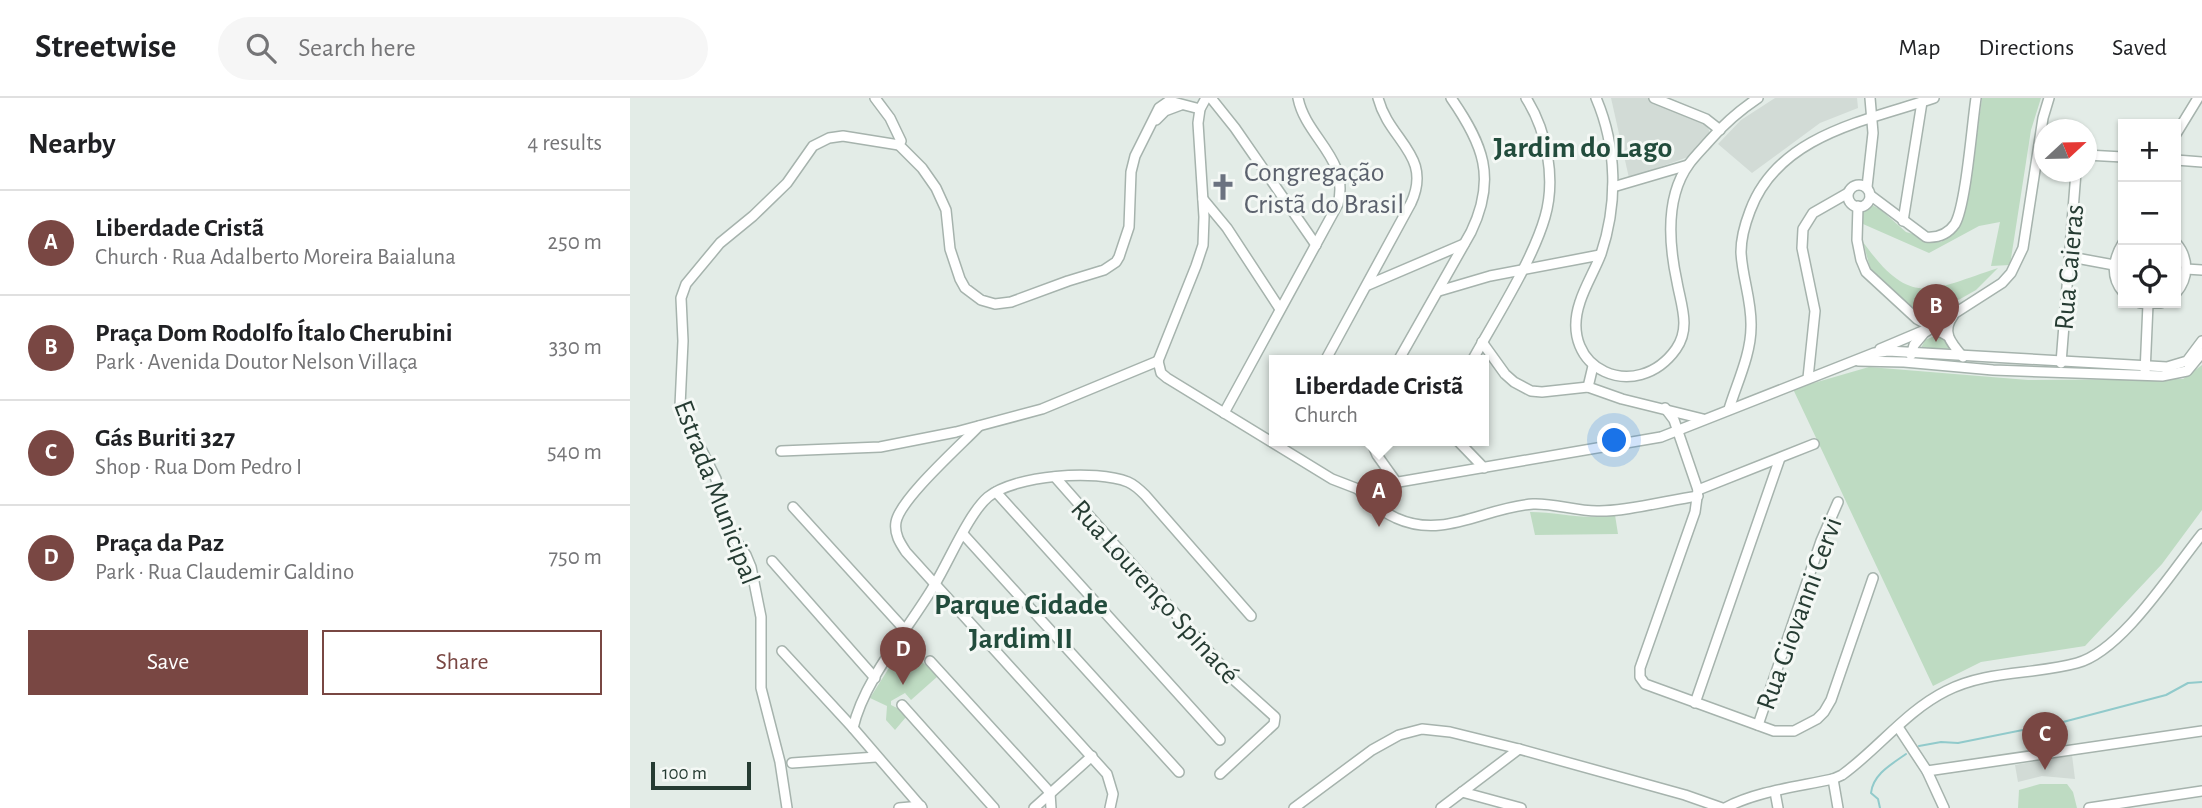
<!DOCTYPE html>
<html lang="en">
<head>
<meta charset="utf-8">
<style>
  :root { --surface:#fff; --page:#f6f6f6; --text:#202124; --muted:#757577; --line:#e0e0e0; --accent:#794743 }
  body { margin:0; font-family:"Alegreya Sans",sans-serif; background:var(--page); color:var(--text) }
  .controls { position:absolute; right:21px; top:21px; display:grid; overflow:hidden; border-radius:0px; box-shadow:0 2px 5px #0004 }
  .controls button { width:63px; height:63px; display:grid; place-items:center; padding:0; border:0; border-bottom:2px solid var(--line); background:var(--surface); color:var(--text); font:35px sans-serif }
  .compass { position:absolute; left:1404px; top:21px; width:63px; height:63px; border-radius:50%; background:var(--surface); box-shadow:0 2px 5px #0004; rotate:68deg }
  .scale { position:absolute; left:21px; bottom:18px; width:100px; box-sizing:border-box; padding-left:7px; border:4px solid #253b32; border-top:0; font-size:19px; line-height:24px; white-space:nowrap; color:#253b32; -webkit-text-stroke:5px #f4f8f5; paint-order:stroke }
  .you { position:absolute; left:985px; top:343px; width:24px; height:24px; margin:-18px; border:5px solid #fff; border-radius:50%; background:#1a73e8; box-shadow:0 0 0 10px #1a73e833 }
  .badge { display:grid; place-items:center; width:46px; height:46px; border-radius:50%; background:var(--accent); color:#fff; font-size:23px; font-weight:700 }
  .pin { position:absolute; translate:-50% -58px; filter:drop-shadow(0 2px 4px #0008) }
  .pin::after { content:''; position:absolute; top:37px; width:24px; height:21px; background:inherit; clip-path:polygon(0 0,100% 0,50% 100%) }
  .popup { position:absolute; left:639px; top:257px; width:220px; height:91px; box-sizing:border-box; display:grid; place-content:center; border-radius:0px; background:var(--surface); filter:drop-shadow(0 2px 5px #0005); font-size:23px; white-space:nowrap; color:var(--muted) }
  .popup b { font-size:26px; color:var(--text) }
  .popup::after { content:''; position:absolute; left:50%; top:100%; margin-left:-14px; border:14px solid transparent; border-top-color:var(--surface) }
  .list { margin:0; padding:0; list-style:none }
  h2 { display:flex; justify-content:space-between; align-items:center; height:91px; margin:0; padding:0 28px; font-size:30px }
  h2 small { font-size:23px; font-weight:400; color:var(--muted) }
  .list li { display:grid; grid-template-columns:46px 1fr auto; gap:21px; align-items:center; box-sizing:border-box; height:105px; padding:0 28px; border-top:2px solid var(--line) }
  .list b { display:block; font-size:26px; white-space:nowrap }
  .list p { margin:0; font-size:23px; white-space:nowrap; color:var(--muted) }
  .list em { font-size:23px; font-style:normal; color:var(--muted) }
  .actions { display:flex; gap:14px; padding:21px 28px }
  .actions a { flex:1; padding:16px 0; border:2px solid var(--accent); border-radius:0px; text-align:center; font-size:24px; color:var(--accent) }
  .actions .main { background:var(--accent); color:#fff }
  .icon { flex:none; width:38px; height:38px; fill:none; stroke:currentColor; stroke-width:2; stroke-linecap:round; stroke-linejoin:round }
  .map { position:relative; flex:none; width:1572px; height:710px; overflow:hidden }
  header { display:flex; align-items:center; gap:42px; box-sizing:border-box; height:98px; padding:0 35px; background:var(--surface); border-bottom:2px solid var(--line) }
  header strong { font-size:33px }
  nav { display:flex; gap:38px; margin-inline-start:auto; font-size:24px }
  .search { width:490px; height:63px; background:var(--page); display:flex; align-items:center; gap:18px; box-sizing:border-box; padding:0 24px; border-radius:38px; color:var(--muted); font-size:26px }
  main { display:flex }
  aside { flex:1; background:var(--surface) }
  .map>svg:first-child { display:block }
  .built { fill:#d2dbd6 }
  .green { fill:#bedbc2 }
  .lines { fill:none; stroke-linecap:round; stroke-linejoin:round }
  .stream { stroke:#91cacb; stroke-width:2 }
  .minor-casing { stroke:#a6b3ad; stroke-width:12 }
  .minor { stroke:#fff; stroke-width:9 }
  .labels { text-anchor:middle; stroke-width:6; stroke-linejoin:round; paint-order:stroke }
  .worship-label { font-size:28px; fill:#5b616d; stroke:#f4f8f5; text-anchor:start }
  .street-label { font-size:28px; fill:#253b32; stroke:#f4f8f5 }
  .neighbourhood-label { font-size:30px; font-weight:bold; fill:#224c3c; stroke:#f4f8f5 }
</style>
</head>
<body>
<header>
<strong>Streetwise</strong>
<div class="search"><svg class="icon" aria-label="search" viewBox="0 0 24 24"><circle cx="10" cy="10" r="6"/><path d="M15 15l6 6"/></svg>Search here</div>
<nav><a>Map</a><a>Directions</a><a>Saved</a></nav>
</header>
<main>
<aside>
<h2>Nearby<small>4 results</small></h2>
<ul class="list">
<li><span class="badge">A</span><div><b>Liberdade Cristã</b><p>Church · Rua Adalberto Moreira Baialuna</p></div><em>250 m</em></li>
<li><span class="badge">B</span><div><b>Praça Dom Rodolfo Ítalo Cherubini</b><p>Park · Avenida Doutor Nelson Villaça</p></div><em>330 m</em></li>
<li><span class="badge">C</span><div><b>Gás Buriti 327</b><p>Shop · Rua Dom Pedro I</p></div><em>540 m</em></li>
<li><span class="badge">D</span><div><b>Praça da Paz</b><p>Park · Rua Claudemir Galdino</p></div><em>750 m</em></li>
</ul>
<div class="actions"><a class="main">Save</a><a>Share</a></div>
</aside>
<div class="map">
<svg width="1572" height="710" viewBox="0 0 1572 710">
  <rect width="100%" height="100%" fill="#e3ece7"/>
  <!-- built -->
  <g class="built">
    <path d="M981 0H1020L1073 24 1079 32V39L1061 58 999 80Z"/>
    <path d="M1145 0H1227L1228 10 1190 25 1122 75 1088 46 1111 22Z"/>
    <path d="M1442 657 1445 681 1412 678 1388 684 1385 667Z"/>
  </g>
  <!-- green -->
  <g class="green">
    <path d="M1352 0H1411L1401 32 1380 167 1361 168 1370 124 1349 128 1299 155 1233 126 1232 114 1242 107 1251 112 1276 134 1311 144 1331 127 1341 80Z"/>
    <path d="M1233 144C1281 211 1300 192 1368 170L1346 192 1302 217 1289 214 1242 177Z"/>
    <path d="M1309 236 1315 239 1321 251 1291 250 1295 242Z"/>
    <path d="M1572 267V412L1532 466 1455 548 1351 564 1303 588 1163 291 1239 269 1398 282 1553 281Z"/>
    <path d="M900 414C928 414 958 423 985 417L988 436 905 437Z"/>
    <path d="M276 543 292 554 291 563 308 578 281 602 275 595 261 603V607L275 614 276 619 265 632 256 622 257 608 240 600Z"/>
    <path d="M1410 686H1437L1443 694 1447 710H1388L1389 692Z"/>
  </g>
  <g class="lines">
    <!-- stream -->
    <g class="stream">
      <path d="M1289 648 1311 644 1328 645 1433 624 1536 597 1558 585 1572 584"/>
      <path d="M1250 710 1248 701 1241 695C1243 676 1262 666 1276 656"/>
    </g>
    <defs>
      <g id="minor">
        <path d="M245 0 260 20 271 43 269 47 292 70 306 90 316 112 320 151 330 181 335 190 351 202 365 206 381 204 438 183 474 172 486 164 489 159 499 129 501 74 505 58 529 10 539 3 570 11"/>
        <path d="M581 0 605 30 686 147"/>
        <path d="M966 0C987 49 988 105 971 156 965 172 955 188 950 204 927 272 1007 306 1046 251 1061 230 1051 207 1047 184 1039 147 1035 99 1059 66 1065 58 1073 50 1080 42 1094 26 1110 12 1128 0"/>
        <path d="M1024 0 1076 21 1090 32"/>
        <path d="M526 22 535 13 551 7"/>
        <path d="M1546 36 1568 0"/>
        <path d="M1456 57 1493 59"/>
        <path d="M1546 62 1572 64"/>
        <circle cx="1229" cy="98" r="11"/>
        <path d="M983 89 1058 67"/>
        <path d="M1237 89 1243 35 1240 0"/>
        <path d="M1240 97 1296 139C1308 140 1318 136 1325 126 1336 107 1342 26 1346 0"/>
        <path d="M573 101 597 130 650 211"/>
        <path d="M1228 108 1227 142 1231 162 1236 174 1287 221 1318 238"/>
        <path d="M1273 123 1292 4"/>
        <path d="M1493 145C1483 161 1480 179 1493 194"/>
        <path d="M1546 145C1559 160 1559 180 1546 195"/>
        <path d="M1441 159 1484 167"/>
        <path d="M1556 171 1572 172"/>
        <path d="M738 187 834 146"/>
        <path d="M809 193 860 178 970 157"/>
        <path d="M1510 205H1531"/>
        <path d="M1323 218C1311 234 1321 245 1333 259"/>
        <path d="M852 244 875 276 884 284 901 293 912 294 958 289 992 301 1073 321"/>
        <path d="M1250 251 1295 232"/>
        <path d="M1281 257 1284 247 1294 235 1372 185 1381 175 1393 150 1413 20 1419 0"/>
        <path d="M528 263 531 275 537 280 702 381 728 391 1031 339 1244 255 1258 253 1537 269 1557 263 1572 243"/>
        <path d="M528 263 566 168 573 147 574 119 568 25 570 11 576 0"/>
        <path d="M695 263 781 105C803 57 759 43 748 0"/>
        <path d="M768 263 841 134C867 80 853 46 821 0"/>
        <path d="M842 263C865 221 902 164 915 119 926 81 917 33 896 0"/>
        <path d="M1228 263 1274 264 1363 272 1532 278 1557 273 1572 255"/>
        <path d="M1431 265 1446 74"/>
        <path d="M1515 275 1518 206"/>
        <path d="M1178 280 1185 213 1172 150 1173 131 1183 115 1218 95"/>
        <path d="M958 289 963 268"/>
        <path d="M1035 310 1044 322 1068 392 1065 414 1010 570V579L1015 586 1144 633H1164L1187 621 1194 614 1201 602 1243 480"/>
        <path d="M1099 311C1107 285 1121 256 1121 229 1122 203 1112 179 1111 154 1111 140 1115 126 1120 113 1148 37 1235 23 1304 0"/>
        <path d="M594 315 708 106C720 60 676 40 668 0"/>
        <path d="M349 328C331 347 270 401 266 424 264 436 270 445 276 454L477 676 483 696 480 710"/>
        <path d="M741 343 747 357 767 385"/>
        <path d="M828 343 854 370"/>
        <path d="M151 353 250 349 326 334 412 311 528 263"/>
        <path d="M425 379 604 582 645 619 644 626 590 676"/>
        <path d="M744 389 748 402 757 413"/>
        <path d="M728 391C739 405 750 412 766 420 814 442 855 409 903 406 924 405 945 413 967 413 995 414 1039 402 1068 398"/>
        <path d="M1068 392 1184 346"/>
        <path d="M366 394 590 642"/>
        <path d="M163 409 275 532"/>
        <path d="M333 436 549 674"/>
        <path d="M142 463 245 580"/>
        <path d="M152 553 223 630 292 710"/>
        <path d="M300 563 416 690 420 695 421 710"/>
        <path d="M1065 605 1150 360"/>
        <path d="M272 607 364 710"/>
        <path d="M1128 627 1191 443 1208 404"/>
        <path d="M1268 629 1297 673 1314 710"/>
        <path d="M223 630C234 581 280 529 305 486 319 463 339 415 358 399 385 377 466 371 498 384 505 387 510 392 515 397L621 518"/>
        <path d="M162 665 246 659"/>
        <path d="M1297 673 1572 633"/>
        <path d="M1203 681 1208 710"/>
        <path d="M832 694 891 710"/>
        <path d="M1145 694 1148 710"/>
        <path d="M157 710 150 664 131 590V519L121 469 116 457 95 427 91 414 86 381 50 308 53 243 51 200 56 186 90 145 123 118 157 85 183 48 199 40 213 38 269 47"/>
        <path d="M269 710 291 708"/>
        <path d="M404 710 462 658"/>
        <path d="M664 710 742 652 769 637 792 631 820 634 889 651 1055 697 1092 710"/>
        <path d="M811 710 889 651"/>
        <path d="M1095 710C1127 693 1167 689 1203 681L1212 677C1248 651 1276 613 1316 593 1357 572 1403 577 1447 565 1492 553 1542 473 1572 436"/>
        <path d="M1459 710 1572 693"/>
      </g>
    </defs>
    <!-- minor casing -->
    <use href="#minor" class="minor-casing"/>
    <!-- minor -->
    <use href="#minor" class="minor"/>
  </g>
  <!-- icons -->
  <defs>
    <symbol id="church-bare" viewBox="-9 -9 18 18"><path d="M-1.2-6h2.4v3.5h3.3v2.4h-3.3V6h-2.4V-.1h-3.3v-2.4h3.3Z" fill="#6b7280" stroke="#f4f8f5" stroke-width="2.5" paint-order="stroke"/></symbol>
  </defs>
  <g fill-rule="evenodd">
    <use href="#church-bare" x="574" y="70" width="38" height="38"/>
  </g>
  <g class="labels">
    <!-- worship labels -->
    <g class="worship-label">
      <text x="614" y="83">Congregação<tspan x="614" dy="32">Cristã do Brasil</tspan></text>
    </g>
    <!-- street labels -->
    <g class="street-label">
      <text transform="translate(1438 169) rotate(-85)" y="10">Rua Caieras</text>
      <text transform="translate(88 394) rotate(69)" y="10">Estrada Municipal</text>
      <text transform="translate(526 493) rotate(48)" y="10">Rua Lourenço Spinacé</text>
      <text transform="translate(1168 515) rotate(-70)" y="10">Rua Giovanni Cervi</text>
    </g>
    <!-- neighbourhood labels -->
    <g class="neighbourhood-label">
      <text x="953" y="59">Jardim do Lago</text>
      <text x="391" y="516">Parque Cidade<tspan x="391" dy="34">Jardim II</tspan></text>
    </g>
  </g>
</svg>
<div class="controls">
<button>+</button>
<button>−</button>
<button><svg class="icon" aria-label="locate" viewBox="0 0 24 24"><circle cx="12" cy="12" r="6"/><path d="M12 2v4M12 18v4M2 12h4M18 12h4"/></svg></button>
</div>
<svg class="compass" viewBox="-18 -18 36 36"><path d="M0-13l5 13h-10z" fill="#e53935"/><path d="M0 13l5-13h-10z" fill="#757577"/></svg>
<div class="scale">100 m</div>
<div class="you"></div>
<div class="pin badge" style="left:749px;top:429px">A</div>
<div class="popup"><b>Liberdade Cristã</b>Church</div>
<div class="pin badge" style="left:1306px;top:244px">B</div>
<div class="pin badge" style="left:1415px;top:672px">C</div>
<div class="pin badge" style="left:273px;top:587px">D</div>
</div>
</main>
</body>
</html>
